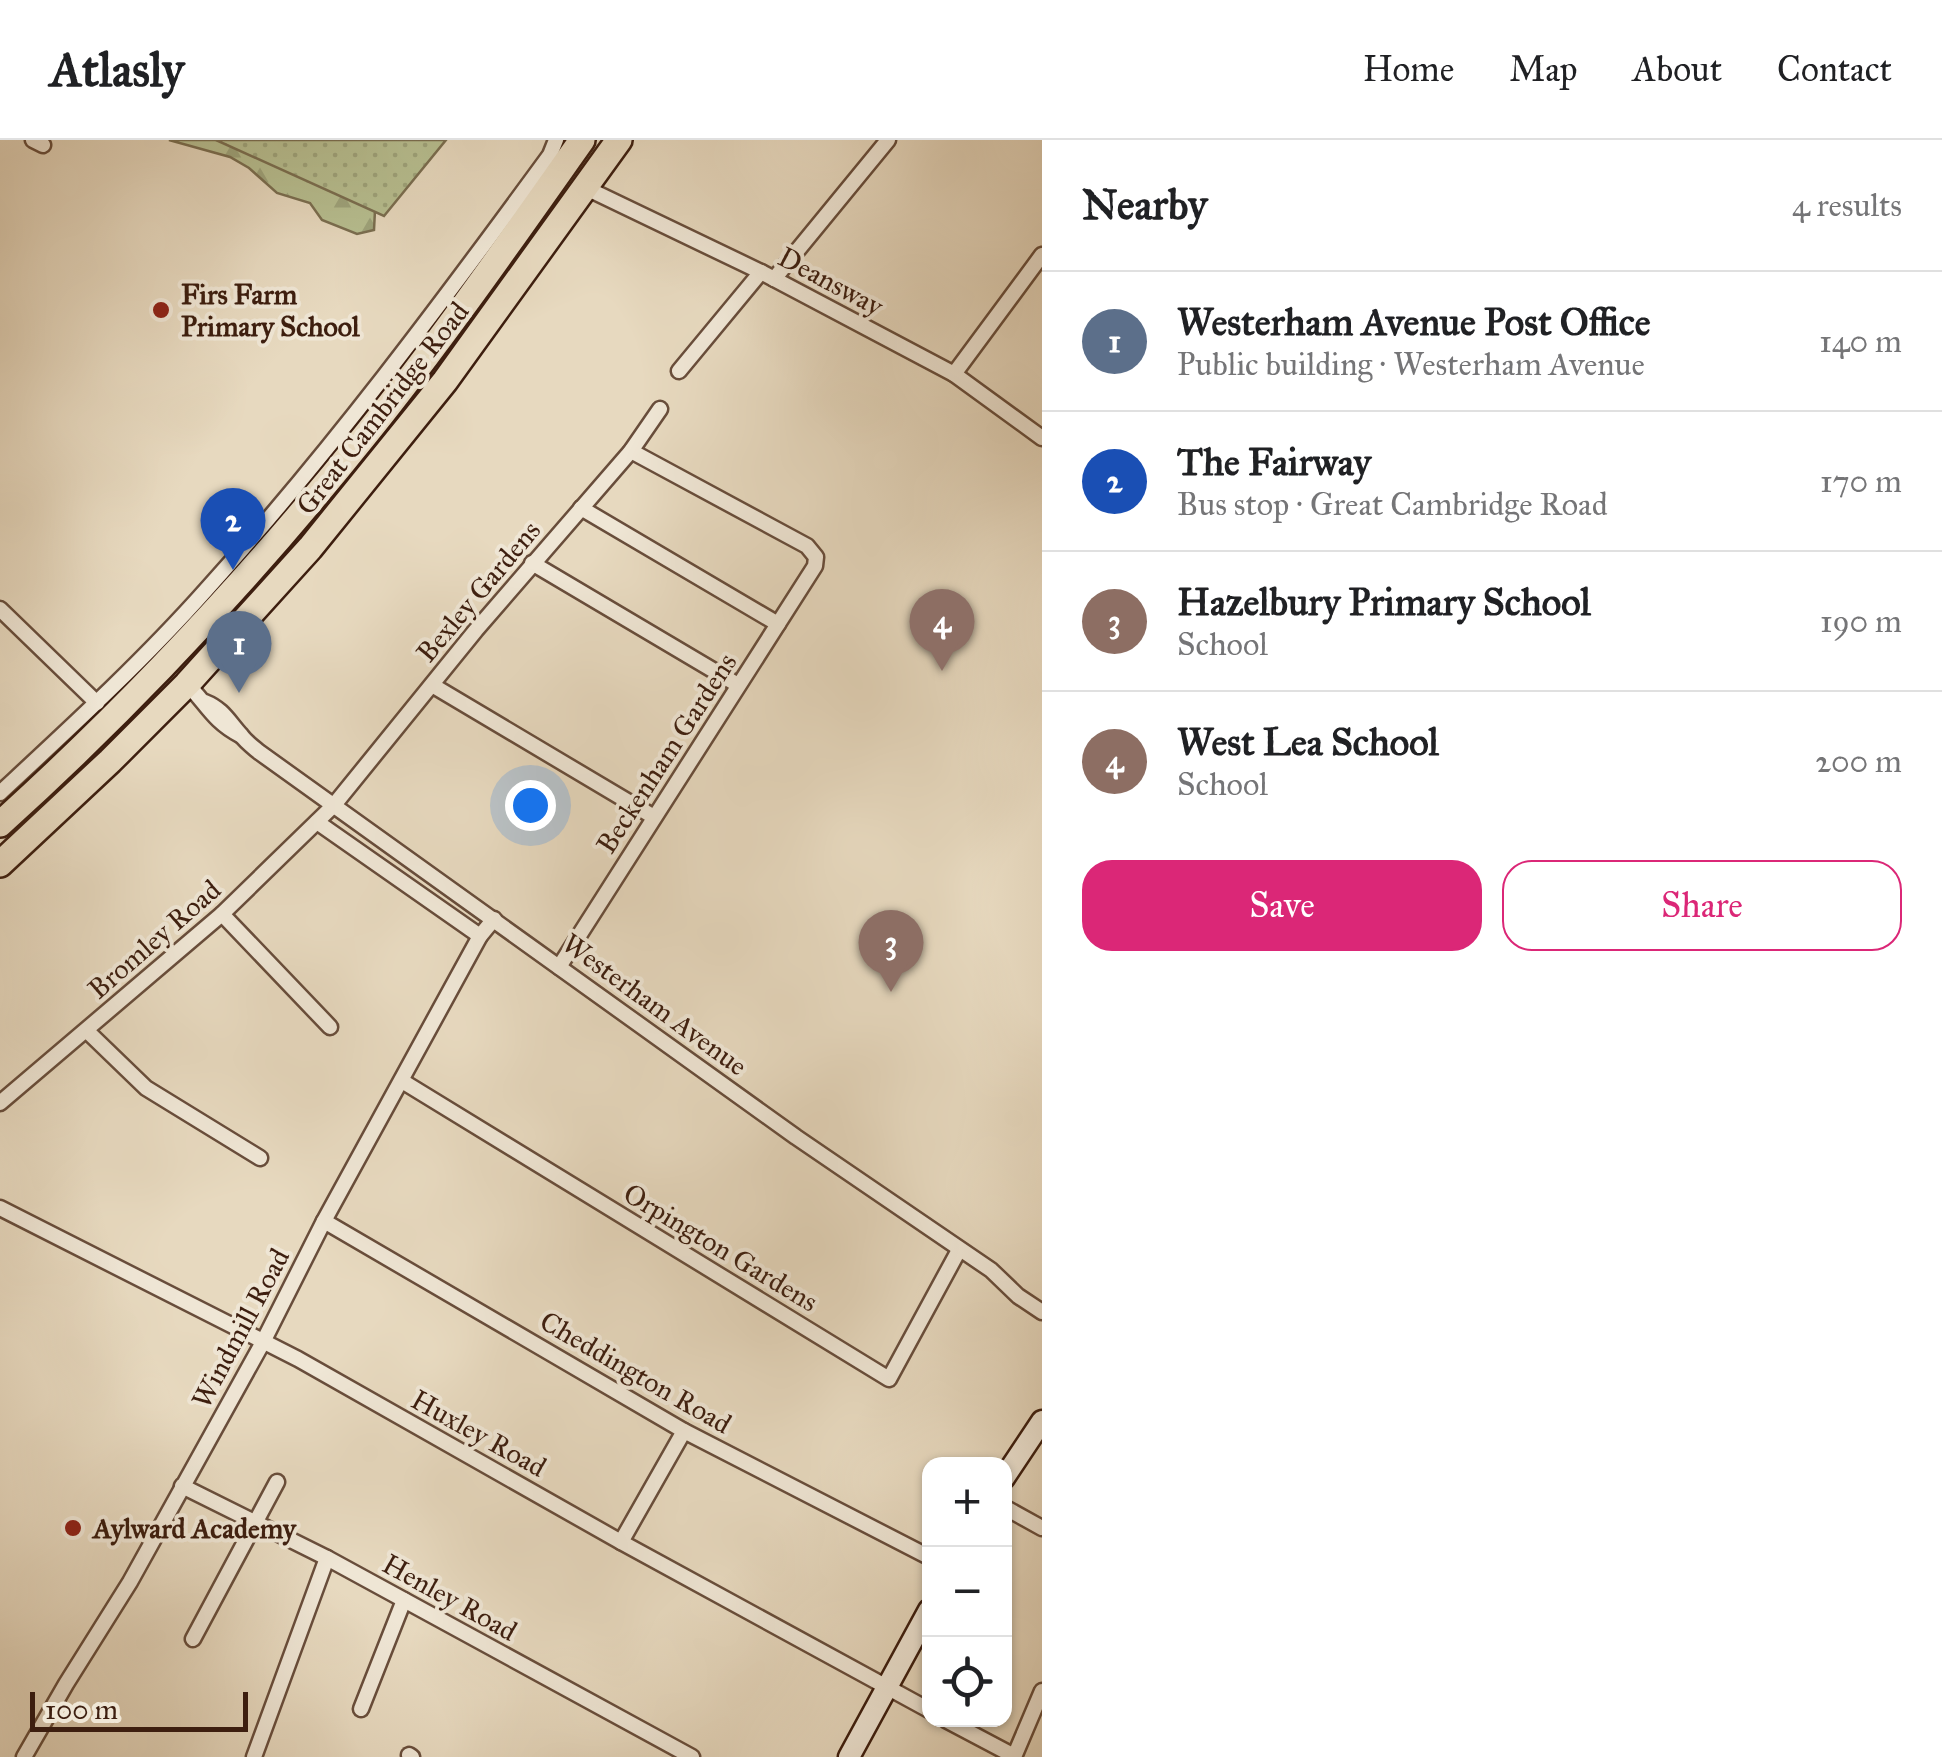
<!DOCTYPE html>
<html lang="en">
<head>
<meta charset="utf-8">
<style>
  :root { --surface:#fff; --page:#f2f2f2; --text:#202124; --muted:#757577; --line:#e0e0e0; --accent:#db2777 }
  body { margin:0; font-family:"IM FELL Great Primer",serif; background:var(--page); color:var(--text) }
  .controls { position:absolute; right:30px; bottom:30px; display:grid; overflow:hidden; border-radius:20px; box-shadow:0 2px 8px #0004 }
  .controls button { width:90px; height:90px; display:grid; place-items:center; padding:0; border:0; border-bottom:2px solid var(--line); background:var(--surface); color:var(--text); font:50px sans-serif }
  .scale { position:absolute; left:30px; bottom:25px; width:218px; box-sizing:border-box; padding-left:10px; border:5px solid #3d1e0f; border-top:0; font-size:28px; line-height:35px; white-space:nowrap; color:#3d1e0f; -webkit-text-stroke:8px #efe6d5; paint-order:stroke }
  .you { position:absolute; left:530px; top:665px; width:35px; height:35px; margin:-25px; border:8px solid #fff; border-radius:50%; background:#1a73e8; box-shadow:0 0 0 15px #1a73e833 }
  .badge { display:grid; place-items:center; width:65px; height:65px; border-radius:50%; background:var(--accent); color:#fff; font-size:32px; font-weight:700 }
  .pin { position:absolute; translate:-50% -82px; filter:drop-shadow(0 2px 5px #0008) }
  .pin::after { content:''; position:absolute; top:52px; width:35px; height:30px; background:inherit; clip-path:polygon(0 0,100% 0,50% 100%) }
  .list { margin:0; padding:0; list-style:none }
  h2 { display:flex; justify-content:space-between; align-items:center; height:130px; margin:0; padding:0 40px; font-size:42px }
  h2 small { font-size:32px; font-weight:400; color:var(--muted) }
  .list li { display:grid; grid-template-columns:65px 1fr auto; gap:30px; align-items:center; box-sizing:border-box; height:140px; padding:0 40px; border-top:2px solid var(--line) }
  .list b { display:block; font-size:38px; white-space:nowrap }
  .list p { margin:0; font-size:32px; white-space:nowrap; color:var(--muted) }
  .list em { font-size:32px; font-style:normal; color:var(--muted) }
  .actions { display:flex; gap:20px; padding:30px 40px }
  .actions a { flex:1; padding:22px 0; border:2px solid var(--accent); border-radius:30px; text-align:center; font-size:35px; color:var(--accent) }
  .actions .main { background:var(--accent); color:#fff }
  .icon { flex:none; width:55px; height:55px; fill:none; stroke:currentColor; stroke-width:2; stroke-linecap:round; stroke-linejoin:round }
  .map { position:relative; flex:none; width:1042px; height:1617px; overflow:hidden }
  header { display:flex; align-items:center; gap:60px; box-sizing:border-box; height:140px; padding:0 50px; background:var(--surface); border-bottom:2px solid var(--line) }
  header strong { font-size:48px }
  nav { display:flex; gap:55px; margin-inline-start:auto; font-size:35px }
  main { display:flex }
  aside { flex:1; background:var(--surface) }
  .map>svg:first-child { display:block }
  .forest { fill:url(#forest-firs); stroke:#7a6e50; stroke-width:2.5 }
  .park { fill:url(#park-dots); stroke:#7a6e50; stroke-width:2.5 }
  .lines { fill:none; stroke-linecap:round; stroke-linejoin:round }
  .street-casing { stroke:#684d3b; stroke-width:19 }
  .secondary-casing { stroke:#3d1e0f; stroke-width:25 }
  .highway-casing { stroke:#3d1e0f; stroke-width:30 }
  .street { stroke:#efe6d5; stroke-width:14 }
  .secondary { stroke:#efe6d5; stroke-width:20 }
  .highway { stroke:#e7d9bf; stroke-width:25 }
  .poi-dot { fill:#8f2418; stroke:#efe6d5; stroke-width:4 }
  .labels { text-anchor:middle; stroke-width:8; stroke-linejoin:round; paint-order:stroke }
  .street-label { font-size:28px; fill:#3d1e0f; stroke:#efe6d5 }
  .poi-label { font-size:28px; font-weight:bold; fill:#3d1e0f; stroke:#efe6d5; text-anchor:start }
</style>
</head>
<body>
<header>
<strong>Atlasly</strong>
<nav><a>Home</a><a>Map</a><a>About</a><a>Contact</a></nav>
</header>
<main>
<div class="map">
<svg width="1042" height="1617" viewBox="0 0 1042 1617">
  <defs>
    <pattern id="forest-firs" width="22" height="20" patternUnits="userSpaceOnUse" patternTransform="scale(2.5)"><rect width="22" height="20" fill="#b7bf91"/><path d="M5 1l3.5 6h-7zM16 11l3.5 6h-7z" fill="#9ea47c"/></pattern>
    <pattern id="park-dots" width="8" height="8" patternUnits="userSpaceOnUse" patternTransform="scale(2.5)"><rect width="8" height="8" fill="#b7bf91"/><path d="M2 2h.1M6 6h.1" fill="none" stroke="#9ea47c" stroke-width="1.8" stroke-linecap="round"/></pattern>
  </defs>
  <rect width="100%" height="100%" fill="#e7d9bf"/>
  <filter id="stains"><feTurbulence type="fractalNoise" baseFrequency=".002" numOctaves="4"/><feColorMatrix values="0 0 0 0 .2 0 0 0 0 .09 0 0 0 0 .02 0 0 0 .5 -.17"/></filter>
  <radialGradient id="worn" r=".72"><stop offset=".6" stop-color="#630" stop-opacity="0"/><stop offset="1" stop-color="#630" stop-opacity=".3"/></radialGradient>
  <!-- forest -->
  <path class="forest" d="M169 0H232L375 70 374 90 357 94 322 80 310 63 277 53 249 28 230 17Z"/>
  <!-- park -->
  <path class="park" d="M216 0H446L384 76Z"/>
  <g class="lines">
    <defs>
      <g id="street">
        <path d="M33 0 43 5"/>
        <path d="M586 48 761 132 954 234 1042 298"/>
        <path d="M774 139 888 0"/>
        <path d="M679 231 761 132"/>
        <path d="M954 234 1042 115"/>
        <path d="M581 368 778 484"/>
        <path d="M532 423 738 545"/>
        <path d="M0 469 97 563"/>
        <path d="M187 544C207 564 213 581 240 595"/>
        <path d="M432 545 654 677"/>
        <path d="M205 562C223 569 229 582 241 595 246 602 253 607 259 612L796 997 991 1130 1018 1156 1042 1172"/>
        <path d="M0 653C71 587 142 522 206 450 330 313 441 164 550 15L556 0"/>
        <path d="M317 682 480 796"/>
        <path d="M222 774 330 887"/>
        <path d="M559 827 815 426 816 417 807 406 631 311"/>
        <path d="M87 891 146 948 260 1018"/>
        <path d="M402 941 889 1239 959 1110"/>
        <path d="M0 963 222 774 334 665 476 490 631 311 660 269"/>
        <path d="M0 1068 298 1219 621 1402 929 1570"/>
        <path d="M324 1081 684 1291 929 1417"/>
        <path d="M182 1346 327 1418 692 1617"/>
        <path d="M1004 1367 1042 1388"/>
        <path d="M621 1402 684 1291"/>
        <path d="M193 1499 277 1342"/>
        <path d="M361 1569 404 1460"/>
        <path d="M946 1580 1014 1616"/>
        <path d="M409 1615 412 1617"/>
        <path d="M24 1617 66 1544 130 1442 263 1202 324 1081 480 796 494 779"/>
        <path d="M254 1617 327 1418"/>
        <path d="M1014 1617 1042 1551"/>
      </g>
      <g id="secondary">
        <path d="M1004 1338 1042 1281"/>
        <path d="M849 1617 929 1470"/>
      </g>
      <g id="highway">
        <path d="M0 684C133 564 255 433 367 293 443 198 512 99 582 0"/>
        <path d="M0 724 110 621 187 544 310 408 445 241 619 0"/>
      </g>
    </defs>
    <!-- street casing -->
    <use href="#street" class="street-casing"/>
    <!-- secondary casing -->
    <use href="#secondary" class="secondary-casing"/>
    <!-- highway casing -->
    <use href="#highway" class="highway-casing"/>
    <!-- street -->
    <use href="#street" class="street"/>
    <!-- secondary -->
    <use href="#secondary" class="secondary"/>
    <!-- highway -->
    <use href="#highway" class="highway"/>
  </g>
  <!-- markers -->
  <g class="poi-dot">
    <circle cx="161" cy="170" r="10"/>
    <circle cx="73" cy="1388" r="10"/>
  </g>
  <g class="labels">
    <!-- street labels -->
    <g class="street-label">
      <text transform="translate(831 141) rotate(28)" y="10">Deansway</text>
      <text transform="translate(382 268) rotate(-52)" y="10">Great Cambridge Road</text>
      <text transform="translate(478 451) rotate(-50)" y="10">Bexley Gardens</text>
      <text transform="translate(666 613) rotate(-57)" y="10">Beckenham Gardens</text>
      <text transform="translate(154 799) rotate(-41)" y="10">Bromley Road</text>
      <text transform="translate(655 864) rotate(36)" y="10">Westerham Avenue</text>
      <text transform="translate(721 1107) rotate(31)" y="10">Orpington Gardens</text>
      <text transform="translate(240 1188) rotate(-62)" y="10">Windmill Road</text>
      <text transform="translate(636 1232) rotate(30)" y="10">Cheddington Road</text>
      <text transform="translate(479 1293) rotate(29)" y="10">Huxley Road</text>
      <text transform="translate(450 1457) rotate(29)" y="10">Henley Road</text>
    </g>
    <!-- poi labels -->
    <g class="poi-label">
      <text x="181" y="164">Firs Farm<tspan x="181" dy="32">Primary School</tspan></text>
      <text x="93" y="1398">Aylward Academy</text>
    </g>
  </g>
  <rect width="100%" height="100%" filter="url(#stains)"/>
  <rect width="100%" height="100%" fill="url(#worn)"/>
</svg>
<div class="controls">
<button>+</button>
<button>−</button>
<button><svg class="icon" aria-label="locate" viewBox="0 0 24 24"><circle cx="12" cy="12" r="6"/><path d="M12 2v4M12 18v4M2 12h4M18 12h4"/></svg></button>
</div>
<div class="scale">100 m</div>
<div class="you"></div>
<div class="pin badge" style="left:239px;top:553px;background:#5c6f8a">1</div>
<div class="pin badge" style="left:233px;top:430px;background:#1a4fb4">2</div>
<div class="pin badge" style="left:891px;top:852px;background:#8d6e63">3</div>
<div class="pin badge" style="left:942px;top:531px;background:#8d6e63">4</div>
</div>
<aside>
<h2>Nearby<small>4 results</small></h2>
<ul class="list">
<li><span class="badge" style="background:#5c6f8a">1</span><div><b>Westerham Avenue Post Office</b><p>Public building · Westerham Avenue</p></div><em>140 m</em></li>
<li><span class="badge" style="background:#1a4fb4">2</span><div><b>The Fairway</b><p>Bus stop · Great Cambridge Road</p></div><em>170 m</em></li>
<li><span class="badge" style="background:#8d6e63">3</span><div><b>Hazelbury Primary School</b><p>School</p></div><em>190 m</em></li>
<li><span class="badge" style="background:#8d6e63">4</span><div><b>West Lea School</b><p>School</p></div><em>200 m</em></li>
</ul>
<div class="actions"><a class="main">Save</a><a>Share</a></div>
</aside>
</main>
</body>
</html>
